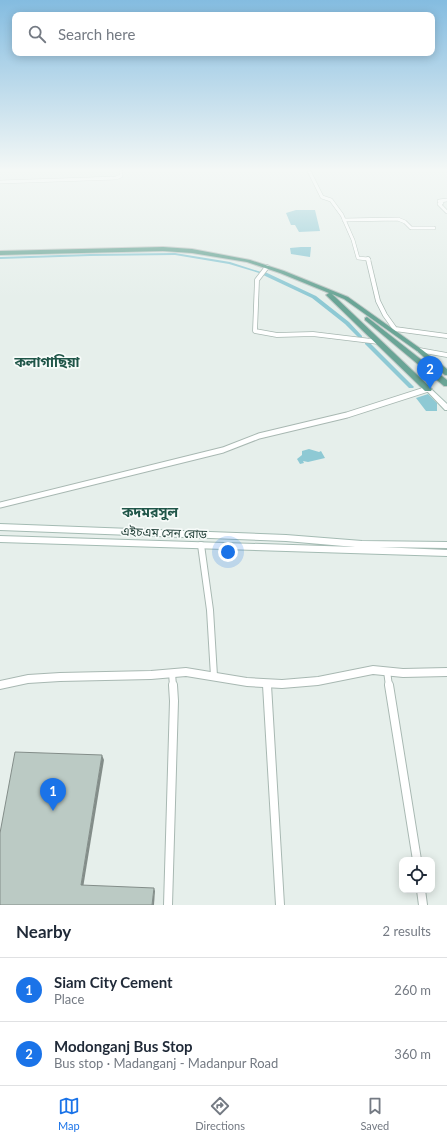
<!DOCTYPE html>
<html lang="en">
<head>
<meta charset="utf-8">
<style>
  :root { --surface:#fff; --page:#f6f6f7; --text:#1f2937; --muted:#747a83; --line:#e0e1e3; --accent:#1a73e8 }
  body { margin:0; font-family:Lato,"Noto Sans Bengali",sans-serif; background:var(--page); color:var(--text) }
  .controls { position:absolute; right:12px; bottom:12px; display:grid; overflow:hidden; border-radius:8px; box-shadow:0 2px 10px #0003 }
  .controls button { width:36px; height:36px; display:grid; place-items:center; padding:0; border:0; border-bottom:1px solid var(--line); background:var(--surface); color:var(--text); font:20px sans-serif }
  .you { position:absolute; left:228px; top:552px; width:14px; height:14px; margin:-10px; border:3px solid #fff; border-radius:50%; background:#1a73e8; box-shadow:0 0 0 6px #1a73e833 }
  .badge { display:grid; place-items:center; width:26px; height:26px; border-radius:50%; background:var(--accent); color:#fff; font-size:13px; font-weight:700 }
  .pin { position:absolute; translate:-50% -33px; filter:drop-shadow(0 1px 2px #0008) }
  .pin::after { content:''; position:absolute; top:21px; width:14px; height:12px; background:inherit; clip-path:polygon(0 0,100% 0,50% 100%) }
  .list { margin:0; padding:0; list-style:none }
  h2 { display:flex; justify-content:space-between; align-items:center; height:52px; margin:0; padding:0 16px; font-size:17px }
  h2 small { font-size:13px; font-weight:400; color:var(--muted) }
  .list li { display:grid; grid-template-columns:26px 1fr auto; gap:12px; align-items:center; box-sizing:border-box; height:64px; padding:0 16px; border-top:1px solid var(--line) }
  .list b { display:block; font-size:15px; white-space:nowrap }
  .list p { margin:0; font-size:13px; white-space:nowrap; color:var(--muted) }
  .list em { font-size:13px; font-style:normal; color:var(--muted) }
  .icon { flex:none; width:22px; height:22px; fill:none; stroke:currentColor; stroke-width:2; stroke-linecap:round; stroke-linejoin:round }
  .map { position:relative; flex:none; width:447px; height:905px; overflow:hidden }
  .search { position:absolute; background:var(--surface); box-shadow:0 2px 10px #0003; left:12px; right:12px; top:12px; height:44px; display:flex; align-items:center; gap:10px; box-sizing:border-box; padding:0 14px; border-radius:8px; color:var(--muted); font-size:15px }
  .sheet { height:180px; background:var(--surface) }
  nav { display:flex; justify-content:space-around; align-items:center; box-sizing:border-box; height:56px; border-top:1px solid var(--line); background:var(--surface); font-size:11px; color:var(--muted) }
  nav a { display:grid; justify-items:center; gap:2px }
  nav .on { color:var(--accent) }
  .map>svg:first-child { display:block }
  .water { fill:#8ec9d4 }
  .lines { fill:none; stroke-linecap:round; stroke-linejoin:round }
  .canal { fill:#8ec9d4; fill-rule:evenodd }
  .minor-far4-casing { stroke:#a8b8b2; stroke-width:4 }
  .minor-far3-casing { stroke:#a8b8b2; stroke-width:5.5 }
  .minor-far2-casing { stroke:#a8b8b2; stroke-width:7 }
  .minor-far1-casing { stroke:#a8b8b2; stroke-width:8 }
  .minor-casing { stroke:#a8b8b2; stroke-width:10 }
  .tertiary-casing { stroke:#a8b8b2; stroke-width:2 }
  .secondary-casing { stroke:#a4bbb3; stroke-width:2 }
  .primary-casing { stroke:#c2cac8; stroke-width:2 }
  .minor-far4 { stroke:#fff; stroke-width:3 }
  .minor-far3 { stroke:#fff; stroke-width:4 }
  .minor-far2 { stroke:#fff; stroke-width:5 }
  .minor-far1 { stroke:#fff; stroke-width:6 }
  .minor { stroke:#fff; stroke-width:8 }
  .tertiary { fill:#fff; fill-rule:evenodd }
  .secondary { fill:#fff; fill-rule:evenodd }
  .primary { fill:#6aa596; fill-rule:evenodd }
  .shaded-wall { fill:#838d89 }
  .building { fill:#bbcac4; stroke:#838d89 }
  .labels { text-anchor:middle; stroke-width:3.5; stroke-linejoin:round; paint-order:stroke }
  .street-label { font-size:12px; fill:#24423a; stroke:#f7fbf9 }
  .quarter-label { font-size:14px; font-weight:bold; fill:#1f5548; stroke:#f7fbf9 }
</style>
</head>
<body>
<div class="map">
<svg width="447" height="905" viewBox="0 0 447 905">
  <rect width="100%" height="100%" fill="#e6efeb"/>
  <!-- water -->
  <g class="water">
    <path d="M296 210H315L320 231 299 232 295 225H291L286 213Z"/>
    <path d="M301 247H311L310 257 291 254 290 248Z"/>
    <path d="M428 394 437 403V411H426L416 398Z"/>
    <path d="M309 449 319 452 321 451 325 458 308 462 303 461 304 463 300 464 297 459 302 455V451Z"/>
  </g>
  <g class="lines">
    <!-- canal -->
    <g class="canal">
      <path d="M175 253 230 262 261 272 259 273 229 264 175 255 90 256 0 259V257L90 254Z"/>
      <path d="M261 272H265L316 296 349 322 362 336V337H358L345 324 312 298 261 274Z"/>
      <path d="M365 342H369L414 387 413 388H409L365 344Z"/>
    </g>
    <defs>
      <g id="minor-far4">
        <path d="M309 171 322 197 331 200 342 215 353 240 358 258 368 259 369 260"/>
        <path d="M0 182 116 178 121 176V171"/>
        <path d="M447 200 439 201 442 203 439 204 447 212"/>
        <path d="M344 220 398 219 405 222 411 228H434"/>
      </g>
      <g id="minor-far3">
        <path d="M368 259 378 301 385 315 395 329 447 336"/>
        <path d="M267 267 257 280 255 331 277 335 313 334 379 342"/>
        <path d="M419 350 447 355"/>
      </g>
      <path id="minor-far2" d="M0 505 223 450 259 436 347 415 428 389"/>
      <g id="minor-far1">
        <path d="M201 545 210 610 214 676"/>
        <path d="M387 671 389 686"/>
        <path d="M172 673 173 686"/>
        <path d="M267 683V686"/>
      </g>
      <g id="minor">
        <path d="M267 685 280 905"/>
        <path d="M389 685 417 860"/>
        <path d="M421 890 423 905"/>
        <path d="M168 905 174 701 173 685"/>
      </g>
      <path id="tertiary" d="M373 666 403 669 447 668V676L403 677 373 674 318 685 282 688 247 686 186 676 151 679 60 681 28 683 0 689V681L28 675 60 673 151 671 186 668 247 678 282 680 318 677Z"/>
      <g id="secondary">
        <path d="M428 387 430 388 447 404V410H445L426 390 425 389Z"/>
        <path d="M0 524 286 535 362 541 447 542V548L379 547 447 550V556L0 542V536L355 547 286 541 0 530Z"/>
      </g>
      <g id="primary">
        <path d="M163 247 192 249 250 260 284 271 348 297 421 349 447 369V375H445L417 351 344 299 332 294 432 389 431 391H425L327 296 326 295 329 293 280 273 247 262 192 253 163 251 0 255V251Z"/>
        <path d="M367 317 447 380V386H444L365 320V318Z"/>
      </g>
    </defs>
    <!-- minor-far4 casing -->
    <use href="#minor-far4" class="minor-far4-casing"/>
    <!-- minor-far3 casing -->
    <use href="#minor-far3" class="minor-far3-casing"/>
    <!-- minor-far2 casing -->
    <use href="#minor-far2" class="minor-far2-casing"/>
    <!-- minor-far1 casing -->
    <use href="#minor-far1" class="minor-far1-casing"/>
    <!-- minor casing -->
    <use href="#minor" class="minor-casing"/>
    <!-- tertiary casing -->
    <use href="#tertiary" class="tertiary-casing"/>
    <!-- secondary casing -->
    <use href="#secondary" class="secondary-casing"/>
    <!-- primary casing -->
    <use href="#primary" class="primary-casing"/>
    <!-- minor-far4 -->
    <use href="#minor-far4" class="minor-far4"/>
    <!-- minor-far3 -->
    <use href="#minor-far3" class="minor-far3"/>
    <!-- minor-far2 -->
    <use href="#minor-far2" class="minor-far2"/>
    <!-- minor-far1 -->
    <use href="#minor-far1" class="minor-far1"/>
    <!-- minor -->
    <use href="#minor" class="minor"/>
    <!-- tertiary -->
    <use href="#tertiary" class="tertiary"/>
    <!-- secondary -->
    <use href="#secondary" class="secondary"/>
    <!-- primary -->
    <use href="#primary" class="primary"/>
  </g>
  <!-- shaded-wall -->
  <g class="shaded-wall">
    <path d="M102 755 104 760 83 888 81 885Z"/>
    <path d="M154 888 155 891 154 905H152Z"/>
  </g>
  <!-- building -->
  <path class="building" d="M15 752 102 755 81 885 154 888 152 905H0V833Z"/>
  <!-- sky -->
  <linearGradient id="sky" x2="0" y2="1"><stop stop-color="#84bce0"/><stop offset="0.57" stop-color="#f4f8f6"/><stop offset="1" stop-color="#f4f8f6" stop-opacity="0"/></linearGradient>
  <rect width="447" height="298" fill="url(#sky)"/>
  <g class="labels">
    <!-- street labels -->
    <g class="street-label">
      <text transform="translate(164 533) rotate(2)" y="4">এইচএম সেন রোড</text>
    </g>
    <!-- quarter labels -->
    <g class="quarter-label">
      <text x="47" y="367">কলাগাছিয়া</text>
      <text x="150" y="517">কদমরসুল</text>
    </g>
  </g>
</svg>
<div class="controls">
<button><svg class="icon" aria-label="locate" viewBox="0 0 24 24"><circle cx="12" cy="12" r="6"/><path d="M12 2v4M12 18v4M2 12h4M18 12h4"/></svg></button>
</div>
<div class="you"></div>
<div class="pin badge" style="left:53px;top:811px">1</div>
<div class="pin badge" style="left:430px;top:389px">2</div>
<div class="search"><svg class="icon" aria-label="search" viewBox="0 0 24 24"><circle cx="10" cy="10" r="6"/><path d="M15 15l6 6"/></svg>Search here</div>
</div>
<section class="sheet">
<h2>Nearby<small>2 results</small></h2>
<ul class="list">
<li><span class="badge">1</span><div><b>Siam City Cement</b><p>Place</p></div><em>260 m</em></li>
<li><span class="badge">2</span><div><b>Modonganj Bus Stop</b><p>Bus stop · Madanganj - Madanpur Road</p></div><em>360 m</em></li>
</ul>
</section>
<nav>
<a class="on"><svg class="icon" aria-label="map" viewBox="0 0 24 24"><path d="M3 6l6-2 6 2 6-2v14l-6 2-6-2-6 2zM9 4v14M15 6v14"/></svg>Map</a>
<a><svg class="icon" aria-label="directions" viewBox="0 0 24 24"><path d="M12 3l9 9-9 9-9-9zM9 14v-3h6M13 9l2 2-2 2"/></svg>Directions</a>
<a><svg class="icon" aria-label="saved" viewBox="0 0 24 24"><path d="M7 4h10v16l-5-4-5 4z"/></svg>Saved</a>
</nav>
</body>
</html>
